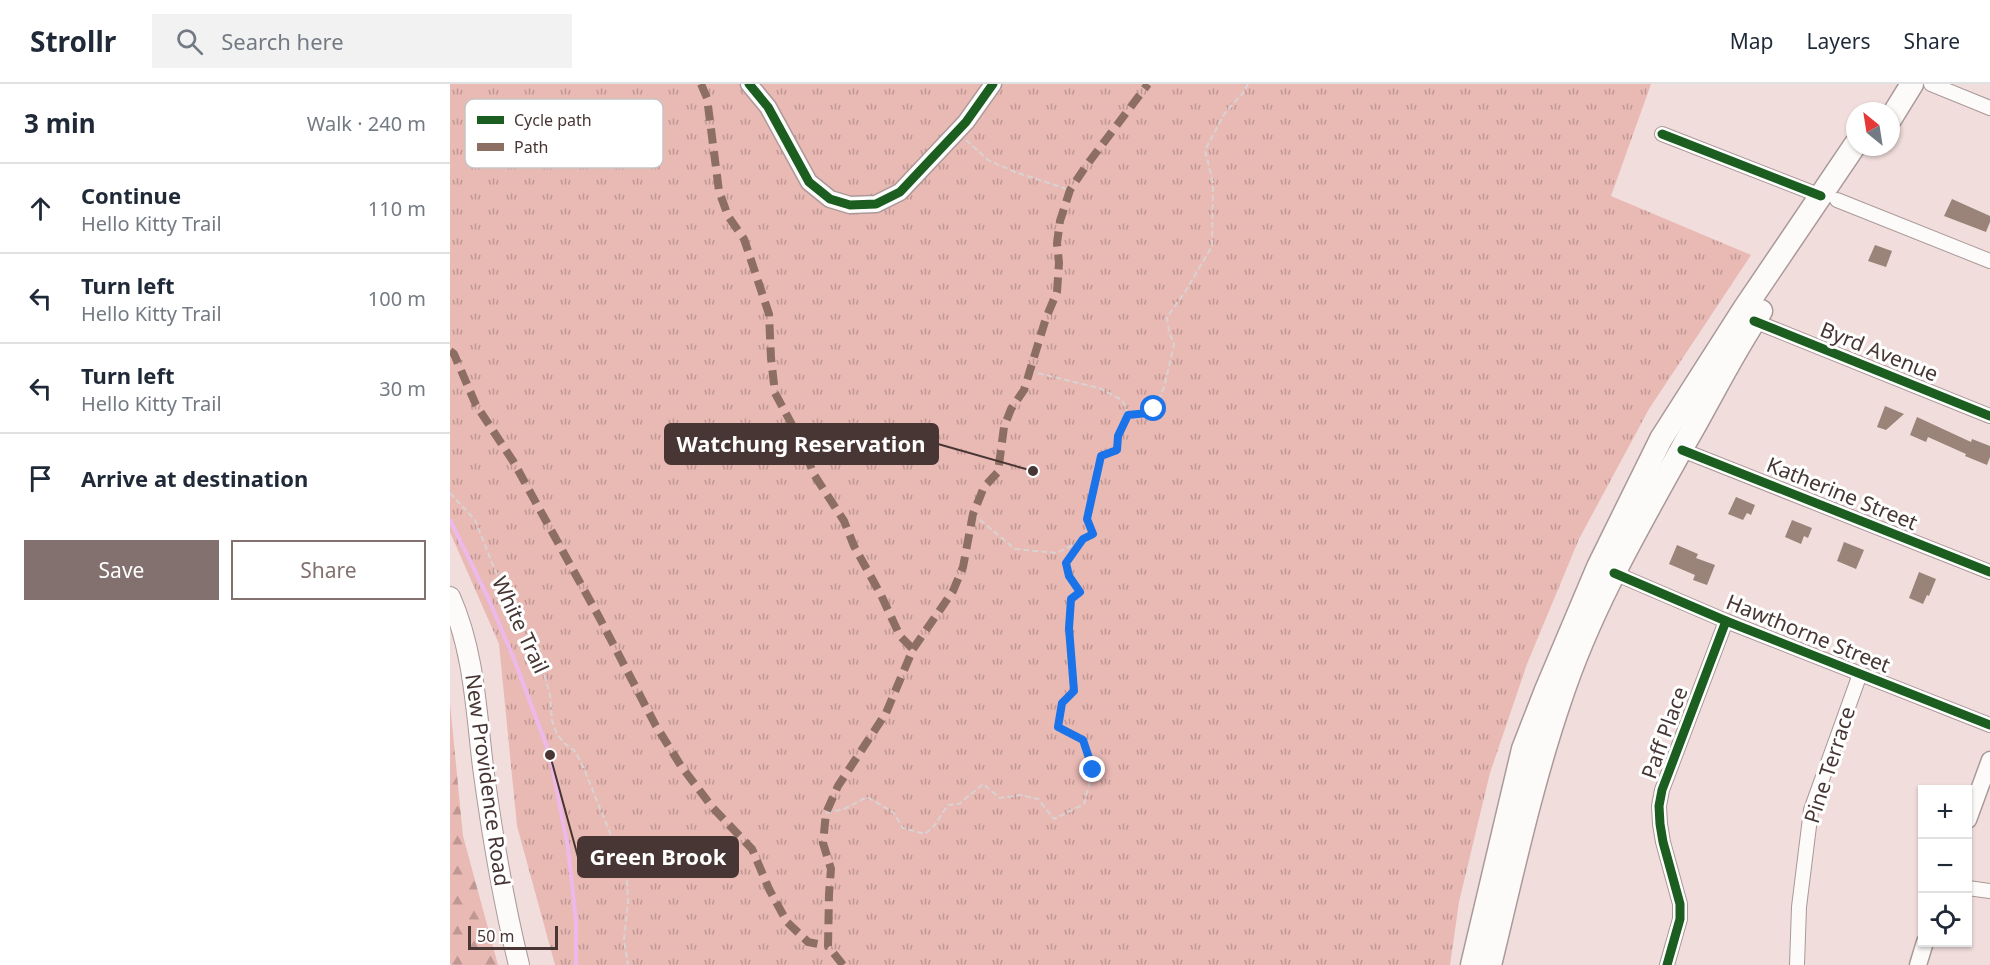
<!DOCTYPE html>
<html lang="en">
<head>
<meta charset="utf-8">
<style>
  :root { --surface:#fff; --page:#f2f2f3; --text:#1f2937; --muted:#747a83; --line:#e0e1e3; --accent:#82716f }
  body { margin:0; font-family:"Noto Sans",sans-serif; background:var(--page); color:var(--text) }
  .controls { position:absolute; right:18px; bottom:18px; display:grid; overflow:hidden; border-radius:0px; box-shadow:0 2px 4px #0004 }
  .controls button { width:54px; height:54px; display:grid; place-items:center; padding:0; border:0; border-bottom:2px solid var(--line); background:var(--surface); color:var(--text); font:30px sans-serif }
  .compass { position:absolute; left:1396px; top:18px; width:54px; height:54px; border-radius:50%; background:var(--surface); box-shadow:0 2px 4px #0004; rotate:330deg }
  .scale { position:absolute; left:18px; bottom:15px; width:90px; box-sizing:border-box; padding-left:6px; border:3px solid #473634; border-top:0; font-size:16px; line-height:21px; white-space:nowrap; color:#473634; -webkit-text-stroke:4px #fff; paint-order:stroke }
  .stop { position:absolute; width:18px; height:18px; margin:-14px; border:4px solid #1a73e8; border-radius:50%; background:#fff }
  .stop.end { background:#1a73e8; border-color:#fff; box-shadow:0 2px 6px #0008 }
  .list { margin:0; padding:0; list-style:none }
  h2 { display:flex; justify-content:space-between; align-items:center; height:78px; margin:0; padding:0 24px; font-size:26px }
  h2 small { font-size:20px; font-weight:400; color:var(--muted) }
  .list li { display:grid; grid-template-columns:39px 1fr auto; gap:18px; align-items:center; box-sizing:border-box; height:90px; padding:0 24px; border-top:2px solid var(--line) }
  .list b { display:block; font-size:22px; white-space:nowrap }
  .list p { margin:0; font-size:20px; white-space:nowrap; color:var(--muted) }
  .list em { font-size:20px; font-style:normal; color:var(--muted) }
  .actions { display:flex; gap:12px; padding:18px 24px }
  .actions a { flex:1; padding:14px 0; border:2px solid var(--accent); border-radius:0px; text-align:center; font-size:21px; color:var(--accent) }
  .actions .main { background:var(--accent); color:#fff }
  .icon { flex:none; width:33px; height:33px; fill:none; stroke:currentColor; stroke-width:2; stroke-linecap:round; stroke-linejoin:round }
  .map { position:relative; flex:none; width:1540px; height:881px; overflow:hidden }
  header { display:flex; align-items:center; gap:36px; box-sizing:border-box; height:84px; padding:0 30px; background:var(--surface); border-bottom:2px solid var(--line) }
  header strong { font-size:28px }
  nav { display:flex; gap:33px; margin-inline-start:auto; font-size:21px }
  .search { width:420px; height:54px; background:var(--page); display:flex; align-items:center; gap:15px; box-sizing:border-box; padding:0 21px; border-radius:0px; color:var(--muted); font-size:22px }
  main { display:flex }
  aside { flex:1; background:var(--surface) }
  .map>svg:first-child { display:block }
  .forest { fill:url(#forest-firs) }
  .park { fill:url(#park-tufts) }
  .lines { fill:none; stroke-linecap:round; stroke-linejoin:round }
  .stream { stroke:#edb9ea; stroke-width:4 }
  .building { fill:#9a8379 }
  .minor-casing { stroke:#a99998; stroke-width:16 }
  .tertiary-casing { stroke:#a99998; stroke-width:19 }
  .secondary-casing { stroke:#a99998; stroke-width:22 }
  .trunk-casing { stroke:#a99998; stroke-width:25 }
  .path { stroke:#d8d2d2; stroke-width:2; stroke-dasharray:6 3; stroke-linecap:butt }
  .minor { stroke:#fdfafa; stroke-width:14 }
  .tertiary { stroke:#fdfafa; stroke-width:16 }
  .secondary { stroke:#fdfafa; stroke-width:20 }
  .trunk { stroke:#fdfafa; stroke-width:22 }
  .quiet { stroke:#8d6e63; stroke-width:8; stroke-dasharray:15 8; stroke-linecap:butt }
  .cycleway-casing { stroke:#fff; stroke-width:13 }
  .cycleway { stroke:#1b5e20; stroke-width:9 }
  .route { stroke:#1a73e8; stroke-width:8 }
  .labels { text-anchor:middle; stroke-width:6; stroke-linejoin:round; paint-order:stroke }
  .street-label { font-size:21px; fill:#473634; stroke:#fff }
  .key { fill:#fff; stroke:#c8c3c2; stroke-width:1.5 }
  .key-label { font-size:16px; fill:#473634 }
  .leader { fill:none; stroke:#473634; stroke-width:2 }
  .callout-dot { fill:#473634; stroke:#fff; stroke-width:2 }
  .callout { fill:#473634; stroke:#473634; stroke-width:2 }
  .callout-label { font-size:22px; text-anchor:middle; font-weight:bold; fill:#fff }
</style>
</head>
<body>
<header>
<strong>Strollr</strong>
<div class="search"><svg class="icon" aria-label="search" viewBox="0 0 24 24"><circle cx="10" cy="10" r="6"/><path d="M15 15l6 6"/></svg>Search here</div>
<nav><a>Map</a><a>Layers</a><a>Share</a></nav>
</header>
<main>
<aside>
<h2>3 min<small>Walk · 240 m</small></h2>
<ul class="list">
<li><svg class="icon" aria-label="ahead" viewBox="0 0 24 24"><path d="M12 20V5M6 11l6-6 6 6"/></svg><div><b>Continue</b><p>Hello Kitty Trail</p></div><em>110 m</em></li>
<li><svg class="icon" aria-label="left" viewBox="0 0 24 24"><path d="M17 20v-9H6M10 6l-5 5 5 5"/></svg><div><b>Turn left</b><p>Hello Kitty Trail</p></div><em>100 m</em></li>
<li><svg class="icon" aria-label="left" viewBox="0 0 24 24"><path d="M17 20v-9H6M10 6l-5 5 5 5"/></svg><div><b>Turn left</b><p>Hello Kitty Trail</p></div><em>30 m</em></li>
<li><svg class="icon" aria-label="arrive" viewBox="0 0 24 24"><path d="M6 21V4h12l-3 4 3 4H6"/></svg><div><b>Arrive at destination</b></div></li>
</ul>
<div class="actions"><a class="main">Save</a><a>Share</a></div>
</aside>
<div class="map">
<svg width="1540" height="881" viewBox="0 0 1540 881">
  <defs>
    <pattern id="forest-firs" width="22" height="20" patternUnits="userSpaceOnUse" patternTransform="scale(1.5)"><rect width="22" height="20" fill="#e9b9b4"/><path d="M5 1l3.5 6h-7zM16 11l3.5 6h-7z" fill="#bf9793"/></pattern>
    <pattern id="park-tufts" width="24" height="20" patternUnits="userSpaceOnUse" patternTransform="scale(1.5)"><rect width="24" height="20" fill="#e9b9b4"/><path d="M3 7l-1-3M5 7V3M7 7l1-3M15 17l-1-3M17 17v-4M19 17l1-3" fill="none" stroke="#bf9793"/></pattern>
  </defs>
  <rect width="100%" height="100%" fill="#f1dedc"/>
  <!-- forest -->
  <path class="forest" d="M0 619 13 752 48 881H1L0 879Z"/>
  <!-- park -->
  <path class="park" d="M0 0H1201L1161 112 1301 171 1199 325 1129 455 1077 580 1040 689 1009 818 1000 881H105L67 742 49 560 0 448Z"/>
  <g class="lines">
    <!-- stream -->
    <path class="stream" d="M0 436 39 516 64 575 100 671 118 764 126 837V881"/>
  </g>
  <!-- building -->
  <g class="building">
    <path d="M1502 115 1540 132V138L1536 148 1494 132Z"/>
    <path d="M1425 161 1442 167 1436 183 1418 177Z"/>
    <path d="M1435 322 1454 330 1436 346 1427 343Z"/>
    <path d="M1467 333 1521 358 1522 355 1540 362V373L1537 381 1515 372 1516 370 1478 353 1476 358 1460 351Z"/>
    <path d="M1286 413 1305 421 1301 431 1297 429 1293 436 1278 430Z"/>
    <path d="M1342 436 1362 444 1358 454 1354 452 1351 460 1335 453Z"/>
    <path d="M1394 458 1414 466 1406 485 1387 477Z"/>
    <path d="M1227 461 1248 470 1246 474 1265 481 1257 501 1243 496 1245 491 1219 480Z"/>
    <path d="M1469 488 1486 495 1479 512 1477 511 1473 520 1459 514Z"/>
  </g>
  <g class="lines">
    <defs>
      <g id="minor">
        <path d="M1481 0 1540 24"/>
        <path d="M1212 50 1371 112"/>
        <path d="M1387 116 1540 177"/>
        <path d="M1304 237 1540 332"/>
        <path d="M1232 366 1540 488"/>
        <path d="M1164 489 1276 537 1540 641"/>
        <path d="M1518 804 1540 807"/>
        <path d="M1217 881 1230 835V820L1213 758 1210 740 1209 722 1212 706 1276 537"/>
        <path d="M1347 881 1349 823 1361 726 1410 590"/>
      </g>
      <g id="tertiary">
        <path d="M299 0 318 23 359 98 380 115 400 121 426 120 450 108 516 38 543 0"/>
        <path d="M1518 736 1540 676"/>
        <path d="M1468 881 1475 858"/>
      </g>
      <path id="secondary" d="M0 513C24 567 26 625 33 683 42 750 53 816 69 881"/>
      <g id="trunk">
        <path d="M1441 34 1462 0"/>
        <path d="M1022 881 1073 665 1096 606 1148 483 1211 355 1294 225 1405 61"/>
        <path d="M1040 881C1062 791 1081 701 1111 614 1141 523 1190 440 1236 357 1261 314 1283 268 1311 227"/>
      </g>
    </defs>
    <!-- minor casing -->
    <use href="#minor" class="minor-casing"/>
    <!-- tertiary casing -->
    <use href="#tertiary" class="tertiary-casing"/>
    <!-- secondary casing -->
    <use href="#secondary" class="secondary-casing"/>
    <!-- trunk casing -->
    <use href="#trunk" class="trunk-casing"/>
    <!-- path -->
    <g class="path">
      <path d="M516 56 538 76 565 88 620 106"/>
      <path d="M579 287 649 304 672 316 679 331"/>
      <path d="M0 409 25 436 51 501 89 574 100 610 102 637 107 650 114 659 124 666 132 680 169 771 177 797 178 817 174 856 178 881"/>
      <path d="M523 430 565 465 607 469 631 457"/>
      <path d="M376 729 394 725 417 713 443 728 453 744 475 750 484 742 498 721 509 720 533 700 550 714 570 711 588 715 604 735 634 720 643 686 633 655 608 643 612 619 624 607 619 544 621 515 630 509 619 491 616 479 633 455 643 450 637 435 651 372 667 366 668 352 679 331 698 329 704 325 714 304 724 260 719 248 717 233 735 208 762 162 763 99 755 66 775 29 793 9 798 0"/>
    </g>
    <!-- minor -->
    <use href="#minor" class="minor"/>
    <!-- tertiary -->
    <use href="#tertiary" class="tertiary"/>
    <!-- secondary -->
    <use href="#secondary" class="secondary"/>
    <!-- trunk -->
    <use href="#trunk" class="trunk"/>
    <!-- quiet -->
    <g class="quiet">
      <path d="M251 0 257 14 269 107 278 132 294 155 319 230 321 274 325 309 354 363 363 389 394 437 404 462 431 511 450 552 463 565"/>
      <path d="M0 267 4 270 26 321 63 377 149 533 206 642 231 682 263 724 302 765 319 805 337 838 358 858 378 862"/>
      <path d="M393 881 378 862 379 810 381 785 373 759 376 729 388 702 436 629 463 565 503 507 513 483 523 430 534 403 548 388 554 343 561 325 574 306 596 234 607 208 609 179 607 159 610 137 620 106 636 82 698 0"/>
    </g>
    <defs>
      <g id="cycleway">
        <path d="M299 0 318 23 359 98 380 115 400 121 426 120 450 108 516 38 543 0"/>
        <path d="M1212 50 1371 112"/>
        <path d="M1304 237 1540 332"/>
        <path d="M1232 366 1540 488"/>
        <path d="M1164 489 1276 537 1540 641"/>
        <path d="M1217 881 1230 835V820L1213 758 1210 740 1209 722 1212 706 1276 537"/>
      </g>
    </defs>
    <!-- cycleway casing -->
    <use href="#cycleway" class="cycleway-casing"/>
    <!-- cycleway -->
    <use href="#cycleway" class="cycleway"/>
  </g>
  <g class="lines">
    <!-- route -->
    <path class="route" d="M643 686 633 656 608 643 612 619 624 607 619 544 621 515 630 508 619 492 616 479 633 455 643 450 637 435 651 372 667 366 668 352 678 331 698 329 704 325"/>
  </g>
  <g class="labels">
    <!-- street labels -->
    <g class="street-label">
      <text transform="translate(1429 268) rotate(22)" y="7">Byrd Avenue</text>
      <text transform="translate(1392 410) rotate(22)" y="7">Katherine Street</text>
      <text transform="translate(70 541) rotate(65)" y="7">White Trail</text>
      <text transform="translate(1358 550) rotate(22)" y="7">Hawthorne Street</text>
      <text transform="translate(1215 649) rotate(-70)" y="7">Paff Place</text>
      <text transform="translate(1380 681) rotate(-72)" y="7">Pine Terrace</text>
      <text transform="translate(37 696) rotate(82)" y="7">New Providence Road</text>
    </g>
  </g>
  <!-- legend -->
  <rect x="15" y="15" width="198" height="69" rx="9" class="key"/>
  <rect x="27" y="32" width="27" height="8" fill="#1b5e20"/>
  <rect x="27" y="59" width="27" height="8" fill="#8d6e63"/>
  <g class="key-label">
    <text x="64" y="42">Cycle path</text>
    <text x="64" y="69">Path</text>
  </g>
  <!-- callouts -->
  <path class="leader" d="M583 387L488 360M100 671L128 773"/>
  <g class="callout-dot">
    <circle cx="583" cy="387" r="6"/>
    <circle cx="100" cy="671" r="6"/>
  </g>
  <g class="callout">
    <rect x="215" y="340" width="273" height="40" rx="6"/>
    <rect x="128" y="753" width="160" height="40" rx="6"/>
  </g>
  <g class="callout-label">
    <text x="351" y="368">Watchung Reservation</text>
    <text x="208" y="781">Green Brook</text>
  </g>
</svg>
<div class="controls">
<button>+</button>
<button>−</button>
<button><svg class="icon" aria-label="locate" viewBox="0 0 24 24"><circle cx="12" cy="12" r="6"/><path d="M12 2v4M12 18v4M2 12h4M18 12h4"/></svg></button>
</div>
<svg class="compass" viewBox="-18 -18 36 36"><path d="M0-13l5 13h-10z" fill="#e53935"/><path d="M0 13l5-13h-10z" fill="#747a83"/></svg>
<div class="scale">50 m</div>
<div class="stop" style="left:704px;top:325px"></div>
<div class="stop end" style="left:643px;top:686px"></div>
</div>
</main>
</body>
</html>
